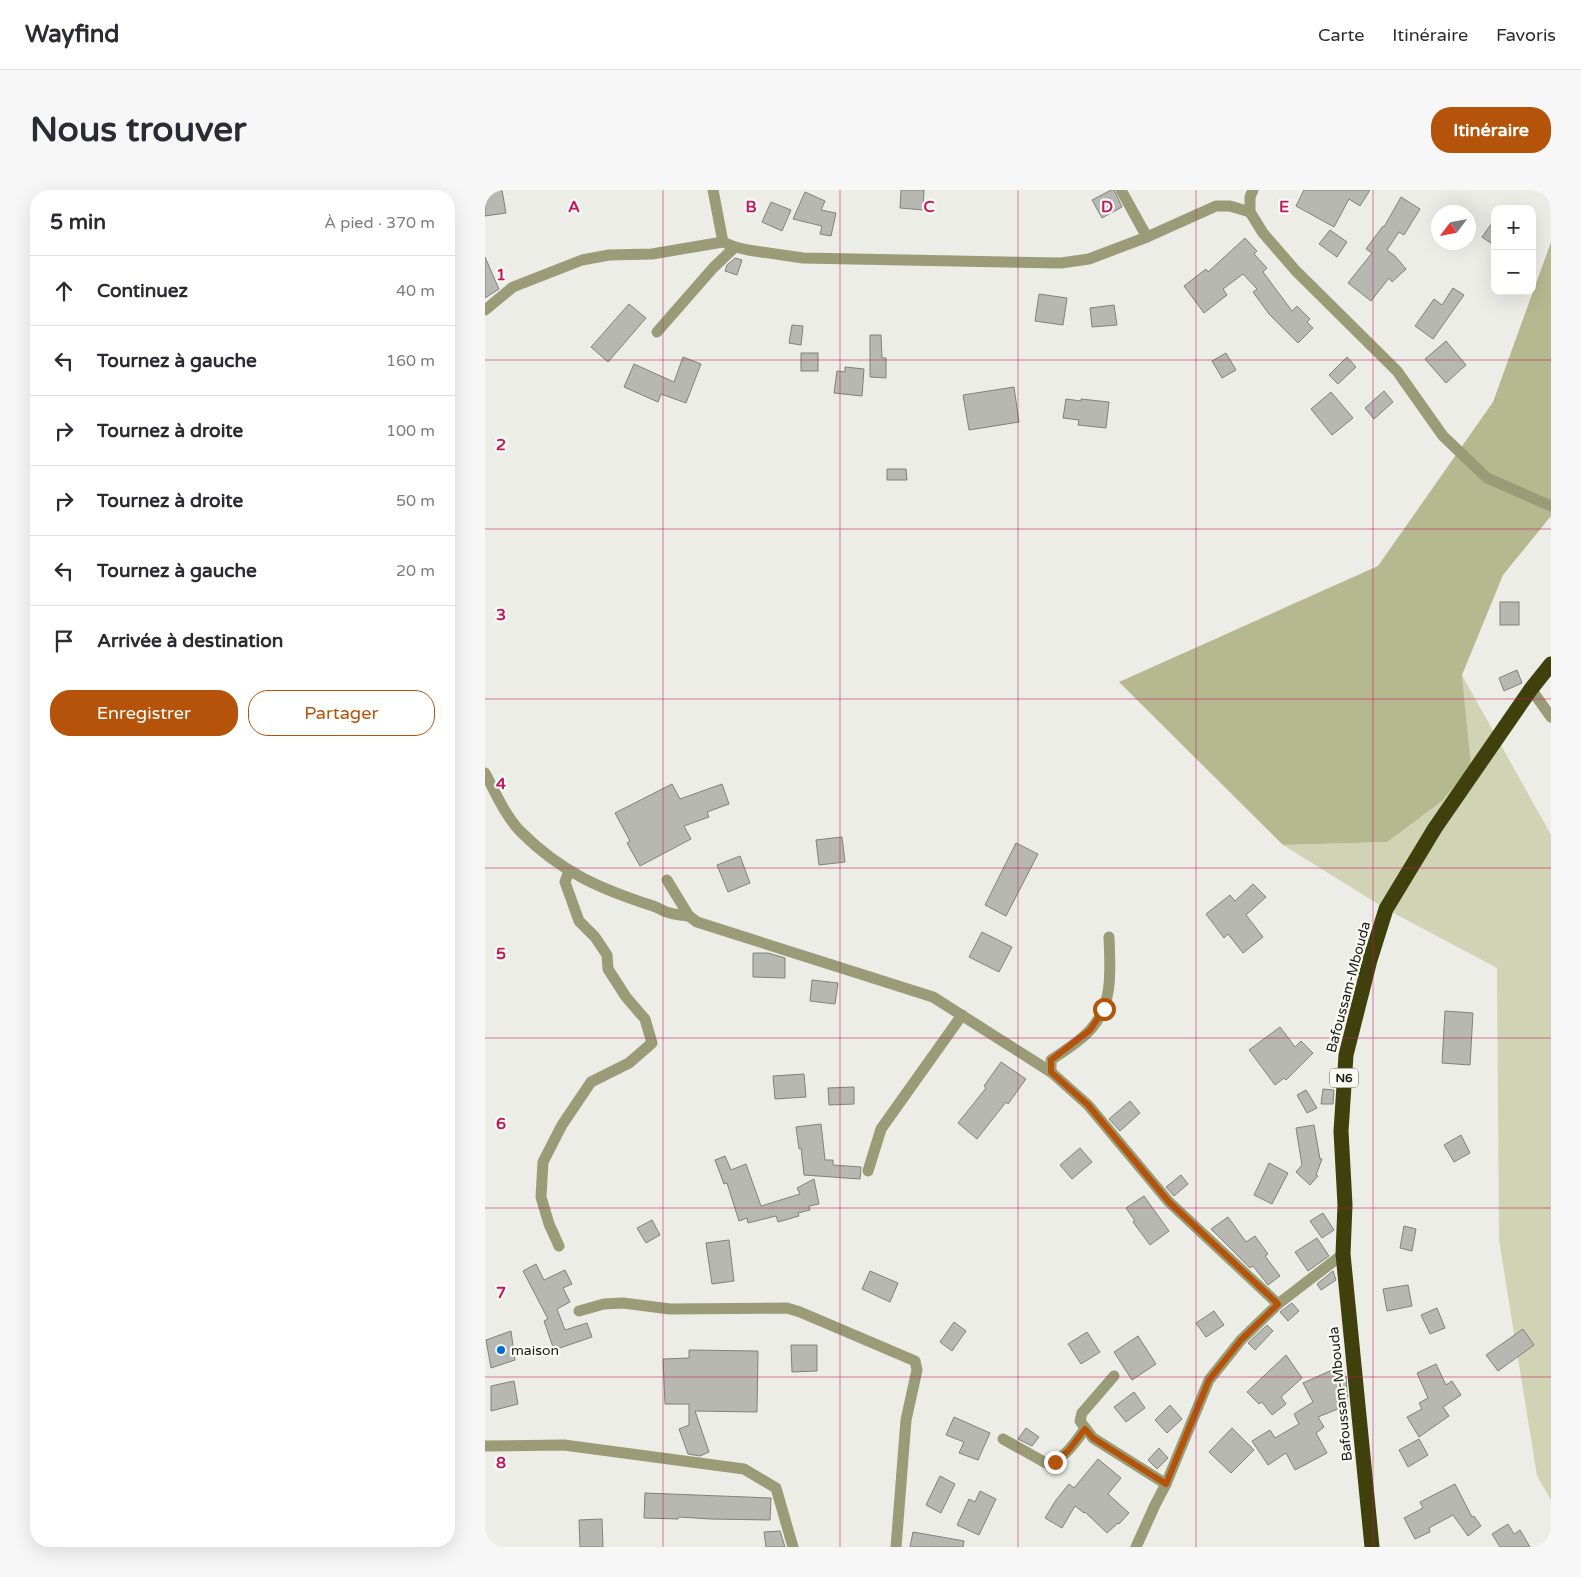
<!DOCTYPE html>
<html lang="fr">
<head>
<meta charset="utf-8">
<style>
  :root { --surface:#fff; --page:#f7f7f7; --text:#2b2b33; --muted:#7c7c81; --line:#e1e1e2; --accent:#b45309 }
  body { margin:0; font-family:"Varela Round",sans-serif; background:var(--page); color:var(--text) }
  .controls { position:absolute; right:15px; top:15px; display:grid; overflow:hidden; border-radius:10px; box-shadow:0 5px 20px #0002 }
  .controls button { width:45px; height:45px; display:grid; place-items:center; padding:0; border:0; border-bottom:1px solid var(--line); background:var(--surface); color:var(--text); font:25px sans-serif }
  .compass { position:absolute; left:946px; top:15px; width:45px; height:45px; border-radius:50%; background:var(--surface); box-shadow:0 5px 20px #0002; rotate:238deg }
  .stop { position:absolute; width:15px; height:15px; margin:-11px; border:4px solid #b45309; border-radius:50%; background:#fff }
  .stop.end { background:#b45309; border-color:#fff; box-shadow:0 1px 5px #0008 }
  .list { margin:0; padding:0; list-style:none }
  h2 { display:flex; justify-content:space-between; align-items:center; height:65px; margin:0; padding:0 20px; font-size:21px }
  h2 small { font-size:16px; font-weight:400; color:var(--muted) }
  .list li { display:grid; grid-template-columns:32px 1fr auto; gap:15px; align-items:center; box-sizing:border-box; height:70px; padding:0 20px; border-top:1px solid var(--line) }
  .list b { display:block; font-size:19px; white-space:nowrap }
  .list em { font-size:16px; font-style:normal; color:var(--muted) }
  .actions { display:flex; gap:10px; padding:15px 20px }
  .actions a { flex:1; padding:11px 0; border:1px solid var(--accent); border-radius:20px; text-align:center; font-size:18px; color:var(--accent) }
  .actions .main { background:var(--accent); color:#fff }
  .icon { flex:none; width:28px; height:28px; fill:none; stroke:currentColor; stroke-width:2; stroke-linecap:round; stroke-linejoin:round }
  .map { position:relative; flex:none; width:1066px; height:1357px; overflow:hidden; border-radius:20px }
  header { display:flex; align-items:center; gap:30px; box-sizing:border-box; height:70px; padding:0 25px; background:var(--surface); border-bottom:1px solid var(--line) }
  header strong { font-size:24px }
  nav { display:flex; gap:28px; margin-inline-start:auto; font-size:18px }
  .intro { display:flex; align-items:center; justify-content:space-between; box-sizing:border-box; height:120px; padding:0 30px }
  h1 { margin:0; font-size:35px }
  .button { padding:12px 22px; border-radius:20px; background:var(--accent); color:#fff; font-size:18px; font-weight:700 }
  main { display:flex; gap:30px; padding:0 30px }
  aside { flex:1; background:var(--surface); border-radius:20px; box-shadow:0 5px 20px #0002 }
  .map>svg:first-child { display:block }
  .green { fill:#d1d3b5 }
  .forest { fill:#b6b88f }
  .building { fill:#b8b8b2; stroke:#81827c }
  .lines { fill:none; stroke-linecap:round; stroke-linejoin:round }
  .street { stroke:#9a9c77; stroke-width:11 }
  .highway { stroke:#40400d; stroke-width:15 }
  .route { stroke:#b45309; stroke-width:6 }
  .grid { fill:none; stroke:#c2185b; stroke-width:1; stroke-opacity:0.55 }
  .poi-dot { fill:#006dd5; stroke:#fafaf4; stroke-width:2 }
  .labels { text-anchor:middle; stroke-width:4.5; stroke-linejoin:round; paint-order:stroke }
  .shield { fill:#fafaf4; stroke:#5e5e5b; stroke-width:1 }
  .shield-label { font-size:12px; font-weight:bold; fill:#1b1b19 }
  .street-label { font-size:14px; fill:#1b1b19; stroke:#fafaf4 }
  .poi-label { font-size:14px; fill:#1b1b19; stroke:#fafaf4; text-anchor:start }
  .grid-label { font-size:16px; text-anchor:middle; font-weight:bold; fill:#c2185b; stroke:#fafaf4; stroke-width:4.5; stroke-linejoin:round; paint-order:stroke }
</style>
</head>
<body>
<header>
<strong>Wayfind</strong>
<nav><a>Carte</a><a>Itinéraire</a><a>Favoris</a></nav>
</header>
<div class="intro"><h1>Nous trouver</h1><a class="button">Itinéraire</a></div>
<main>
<aside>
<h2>5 min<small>À pied · 370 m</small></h2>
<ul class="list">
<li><svg class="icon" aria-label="ahead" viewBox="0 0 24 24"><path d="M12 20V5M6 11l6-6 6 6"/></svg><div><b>Continuez</b></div><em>40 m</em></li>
<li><svg class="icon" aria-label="left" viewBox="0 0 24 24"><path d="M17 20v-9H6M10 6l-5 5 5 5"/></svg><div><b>Tournez à gauche</b></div><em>160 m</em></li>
<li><svg class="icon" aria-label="right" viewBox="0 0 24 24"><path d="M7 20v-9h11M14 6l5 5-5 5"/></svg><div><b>Tournez à droite</b></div><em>100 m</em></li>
<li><svg class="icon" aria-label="right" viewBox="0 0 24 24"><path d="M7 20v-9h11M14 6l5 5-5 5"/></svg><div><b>Tournez à droite</b></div><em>50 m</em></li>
<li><svg class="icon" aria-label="left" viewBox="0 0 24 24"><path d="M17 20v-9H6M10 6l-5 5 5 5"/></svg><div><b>Tournez à gauche</b></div><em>20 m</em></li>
<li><svg class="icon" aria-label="arrive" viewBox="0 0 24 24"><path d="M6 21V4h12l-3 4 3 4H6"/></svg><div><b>Arrivée à destination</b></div></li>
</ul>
<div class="actions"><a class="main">Enregistrer</a><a>Partager</a></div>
</aside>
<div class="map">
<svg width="1066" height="1357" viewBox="0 0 1066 1357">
  <rect width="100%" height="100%" fill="#ecede7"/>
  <!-- green -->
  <path class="green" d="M977 485 1066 645V1310L1052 1286 1014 1050 1012 778 901 719 798 655 902 652 986 575Z"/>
  <!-- forest -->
  <path class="forest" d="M1066 52V326L1018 385 977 485 986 575 957 611 902 652 798 655 634 492 893 376 1008 212Z"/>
  <!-- building -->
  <g class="building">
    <path d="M0 0H17L21 23 0 26Z"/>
    <path d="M416 0H439L438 20 415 18Z"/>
    <path d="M626 0H629L637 17 617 28 607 10Z"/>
    <path d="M819 0H885L875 16 864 9 849 37 811 16Z"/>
    <path d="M320 2 340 11 336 20 351 23 346 46 335 44 337 36 308 29Z"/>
    <path d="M916 7 935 19 919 45 914 42 902 60 910 66 921 79 907 92 904 88 886 111 863 93 887 63 881 59 898 36 899 37Z"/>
    <path d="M286 12 306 20 297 41 277 32Z"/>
    <path d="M1010 29V56L997 47Z"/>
    <path d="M845 40 862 52 852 67 834 54Z"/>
    <path d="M760 48 772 61 769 64 782 78 778 82 807 121 812 116 825 129 822 132 828 138 813 153 784 124 768 102 772 99 758 84 738 99 742 105 719 123 699 96 721 79 723 82Z"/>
    <path d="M0 67 14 99 0 108Z"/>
    <path d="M250 68 257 70 252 85 240 81 242 75Z"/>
    <path d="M968 98 979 105 948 149 930 136 949 109 957 115Z"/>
    <path d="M554 104 582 108 578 135 550 131Z"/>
    <path d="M144 114 161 128 123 172 106 157Z"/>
    <path d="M629 115 632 135 607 137 605 118Z"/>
    <path d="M307 135 318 136 316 155 304 153Z"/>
    <path d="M385 145H396L397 168H401V188L385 187Z"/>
    <path d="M961 151 981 175 961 193 940 169Z"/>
    <rect x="316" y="163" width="17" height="18"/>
    <path d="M741 163 751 180 737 188 727 171Z"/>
    <path d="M198 167 216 174 201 213 176 204 173 212 139 197 149 174 189 192Z"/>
    <path d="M862 167 871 177 853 194 844 185Z"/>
    <path d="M360 177 379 179 377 206 349 203 352 181 360 182Z"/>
    <path d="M529 197 534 232 484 240 478 205Z"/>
    <path d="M899 201 908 212 889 229 880 218Z"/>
    <path d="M846 202 868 228 847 245 826 219Z"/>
    <path d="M581 209 596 211V209L624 212 621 238 593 235 594 230 578 228Z"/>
    <path d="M402 279H421L422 290H402Z"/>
    <rect x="1015" y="412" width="19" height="23"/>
    <path d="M1032 480 1037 493 1019 501 1014 488Z"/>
    <path d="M187 594 195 609 237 594 244 614 222 622 224 627 199 636 206 649 155 676 142 653 145 651 130 623Z"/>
    <path d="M357 647 360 672 334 675 331 650Z"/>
    <path d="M531 653 553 664 521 726 500 715Z"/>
    <path d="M255 666 265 693 243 702 232 675Z"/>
    <path d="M768 694 781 707 761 725 778 747 758 763 743 744 739 748 721 724 745 705 750 711Z"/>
    <path d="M497 742 527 757 514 782 484 767Z"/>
    <path d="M268 763H283L300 768V788L268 787Z"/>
    <path d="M327 790 353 793 350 814 325 811Z"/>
    <path d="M960 821 988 823 985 875 957 873Z"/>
    <path d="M795 837 810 857 816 851 828 863 801 890 799 888 790 895 764 860Z"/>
    <path d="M516 872 541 889 523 914 521 912 492 949 473 933 501 898 499 896Z"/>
    <path d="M319 884 321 907 290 909 288 886Z"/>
    <path d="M369 897V914L344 915 343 898Z"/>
    <path d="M838 899 849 900 848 914H836Z"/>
    <path d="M821 900 832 918 822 923 812 905Z"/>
    <path d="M645 911 655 923 635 941 624 929Z"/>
    <path d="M336 934 340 970H348V975L376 977 375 989 319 985 316 958 314 959 311 937Z"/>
    <path d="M829 935 835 969H837L831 985 833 986 825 995 811 982 817 975 811 938Z"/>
    <path d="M976 945 985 963 969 972 959 955Z"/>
    <path d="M595 958 607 972 587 989 575 975Z"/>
    <path d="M240 966 246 980 261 974 276 1016 315 1004 312 998 329 989 334 1014 324 1016 325 1020 313 1023 314 1026 293 1032 291 1026 263 1033 262 1028 254 1031 242 993 239 994 230 970Z"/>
    <path d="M784 973 803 983 787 1014 769 1005Z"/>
    <path d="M696 985 703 994 689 1006 681 997Z"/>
    <path d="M659 1006 684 1041 665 1055 648 1032 650 1031 641 1018Z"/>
    <path d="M838 1023 849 1040 837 1048 825 1031Z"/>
    <path d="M743 1027 761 1052 770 1046 783 1064 780 1066 795 1086 783 1095 768 1076 765 1078 726 1039Z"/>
    <path d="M167 1030 175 1045 161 1053 152 1038Z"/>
    <path d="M919 1036 931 1039 927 1061 915 1058Z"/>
    <path d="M832 1048 844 1066 823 1081 810 1062Z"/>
    <path d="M244 1050 249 1091 227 1094 221 1053Z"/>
    <path d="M51 1074 59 1090 80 1080 87 1094 78 1098 85 1112 72 1119 80 1140 102 1133 107 1147 69 1160 59 1131 63 1129 38 1081Z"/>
    <path d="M385 1081 413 1093 405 1112 377 1099Z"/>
    <path d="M848 1081 851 1090 836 1100 832 1094Z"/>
    <path d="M923 1095 927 1116 902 1121 898 1099Z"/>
    <path d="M807 1113 814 1121 803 1131 795 1122Z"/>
    <path d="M952 1118 960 1138 945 1144 936 1125Z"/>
    <path d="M729 1121 739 1135 721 1147 711 1133Z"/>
    <path d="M469 1132 481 1141 467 1161 455 1152Z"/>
    <path d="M782 1135 788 1141 770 1160 763 1153Z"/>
    <path d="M1038 1139 1049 1155 1013 1181 1001 1165Z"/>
    <path d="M26 1141 30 1170 6 1178 1 1150Z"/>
    <path d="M602 1142 615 1162 596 1174 583 1154Z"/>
    <path d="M653 1146 671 1174 647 1190 629 1162Z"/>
    <path d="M306 1155H332V1181L307 1182Z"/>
    <path d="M204 1160 273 1161 272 1222 210 1221 224 1262 215 1266 203 1264 194 1239 204 1235V1214H180L178 1169 204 1168Z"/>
    <path d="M801 1165 817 1188 796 1207 801 1214 787 1225 777 1212 774 1214 762 1202Z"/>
    <path d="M951 1174 961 1195 967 1191 976 1205 958 1217 964 1226 934 1247 922 1227 937 1219 934 1213 943 1208 932 1183Z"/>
    <path d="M856 1176 861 1187 863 1215 833 1227 839 1237 831 1243 842 1263 810 1280 801 1263 783 1275 767 1251 785 1240 790 1248 814 1234 809 1224 828 1212 818 1193Z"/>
    <path d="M29 1191 33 1214 6 1221V1196Z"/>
    <path d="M649 1202 660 1218 641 1232 629 1217Z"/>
    <path d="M685 1215 697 1229 682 1243 670 1230Z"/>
    <path d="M469 1227 505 1243 493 1270 474 1263 479 1252 461 1245Z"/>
    <path d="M541 1238 554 1247 547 1256 533 1249Z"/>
    <path d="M747 1238 769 1260 746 1283 724 1262Z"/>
    <path d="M934 1249 943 1265 923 1277 914 1260Z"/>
    <path d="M674 1258 683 1268 672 1279 663 1270Z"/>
    <path d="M613 1269 636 1288 623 1304 644 1323 634 1334 633 1333 622 1343 600 1322 599 1323 590 1316 577 1338 560 1328 571 1310 584 1294 589 1298Z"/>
    <path d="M455 1286 470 1294 456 1323 441 1315Z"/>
    <path d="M970 1294 987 1327 989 1326 996 1336 983 1346 968 1325 944 1338 945 1342 930 1349 919 1328 938 1318 935 1312Z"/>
    <path d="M495 1301 511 1309 494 1345 472 1335 484 1309 490 1312Z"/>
    <path d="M160 1303 286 1308 285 1330 226 1329 194 1327 193 1329 159 1328Z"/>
    <path d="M117 1329 118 1357H95L94 1330Z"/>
    <path d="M1023 1334 1029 1344 1035 1340 1045 1357H1015L1007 1344Z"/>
    <path d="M295 1341 300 1357H281L279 1342Z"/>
    <path d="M428 1342 479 1351 478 1357H425Z"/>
  </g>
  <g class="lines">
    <!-- street -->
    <g class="street">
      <path d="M228 0 238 52"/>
      <path d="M636 0 662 47"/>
      <path d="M768 0 765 7V22L778 43 811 81 912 181 958 246 1002 288 1066 316"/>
      <path d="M0 120 28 97 97 70 124 65 167 64 238 52 250 57 263 60 318 68 576 73 604 69 662 47 731 16H745L765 22"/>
      <path d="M172 142 228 78 250 57"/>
      <path d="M1046 499 1066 527"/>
      <path d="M0 583C10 602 21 627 36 642 76 682 115 699 168 716 174 718 179 722 185 723 191 725 198 725 204 726"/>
      <path d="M182 690 204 726 212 732 448 807 566 882 603 915 684 1012 793 1114"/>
      <path d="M566 882V870C579 861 596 851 606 839 629 813 625 779 624 747"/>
      <path d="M383 981 396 939 477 825"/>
      <path d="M74 1056 64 1034 56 1007 58 972 77 935 106 892 144 873 167 853 160 829 141 807 123 779 122 765 110 747 94 731 80 692 84 681"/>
      <path d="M94 1121 119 1114 138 1113 185 1119 302 1118 315 1122 430 1171 432 1180 421 1230 411 1357"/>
      <path d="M629 1186 597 1223 595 1231 608 1248 681 1294"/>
      <path d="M518 1249 561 1273C580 1270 589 1253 600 1239"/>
      <path d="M0 1256 79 1255 259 1279 291 1298 308 1357"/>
      <path d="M651 1357 670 1315 681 1294 724 1190 756 1150 793 1114 858 1064"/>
    </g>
    <!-- highway -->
    <path class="highway" d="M887 1357 858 1064 860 1015 856 941 861 865 885 770 901 719 950 638 1046 499 1066 474"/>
  </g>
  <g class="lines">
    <!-- route -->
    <path class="route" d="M570 1272 583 1261 600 1239 608 1248 681 1294 724 1190 756 1150 793 1114 684 1012 603 915 566 882V870L605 840 619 819"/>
  </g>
  <!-- grid -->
  <path class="grid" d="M178 0V1357M355 0V1357M533 0V1357M711 0V1357M888 0V1357M0 170H1066M0 339H1066M0 509H1066M0 678H1066M0 848H1066M0 1018H1066M0 1187H1066"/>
  <!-- markers -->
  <circle class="poi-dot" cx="16" cy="1160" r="5"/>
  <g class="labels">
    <!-- shield labels -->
    <rect class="shield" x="845" y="878.5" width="28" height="19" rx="4"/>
    <g class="shield-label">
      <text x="859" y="892">N6</text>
    </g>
    <!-- street labels -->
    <g class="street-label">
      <text transform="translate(863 797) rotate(-75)" y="5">Bafoussam-Mbouda</text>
      <text transform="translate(855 1204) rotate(-96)" y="5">Bafoussam-Mbouda</text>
    </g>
    <!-- poi labels -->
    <g class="poi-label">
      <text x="26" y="1165">maison</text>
    </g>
  </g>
  <g class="grid-label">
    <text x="89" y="22">A</text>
    <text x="266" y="22">B</text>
    <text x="444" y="22">C</text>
    <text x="622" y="22">D</text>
    <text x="799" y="22">E</text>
    <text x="16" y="90">1</text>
    <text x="16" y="260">2</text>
    <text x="16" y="430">3</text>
    <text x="16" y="599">4</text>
    <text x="16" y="769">5</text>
    <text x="16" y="939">6</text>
    <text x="16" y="1108">7</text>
    <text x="16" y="1278">8</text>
  </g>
</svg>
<div class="controls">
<button>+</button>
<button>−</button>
</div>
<svg class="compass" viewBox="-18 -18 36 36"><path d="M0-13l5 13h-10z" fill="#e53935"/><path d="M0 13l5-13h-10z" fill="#7c7c81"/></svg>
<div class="stop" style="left:619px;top:819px"></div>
<div class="stop end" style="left:570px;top:1272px"></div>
</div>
</main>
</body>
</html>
